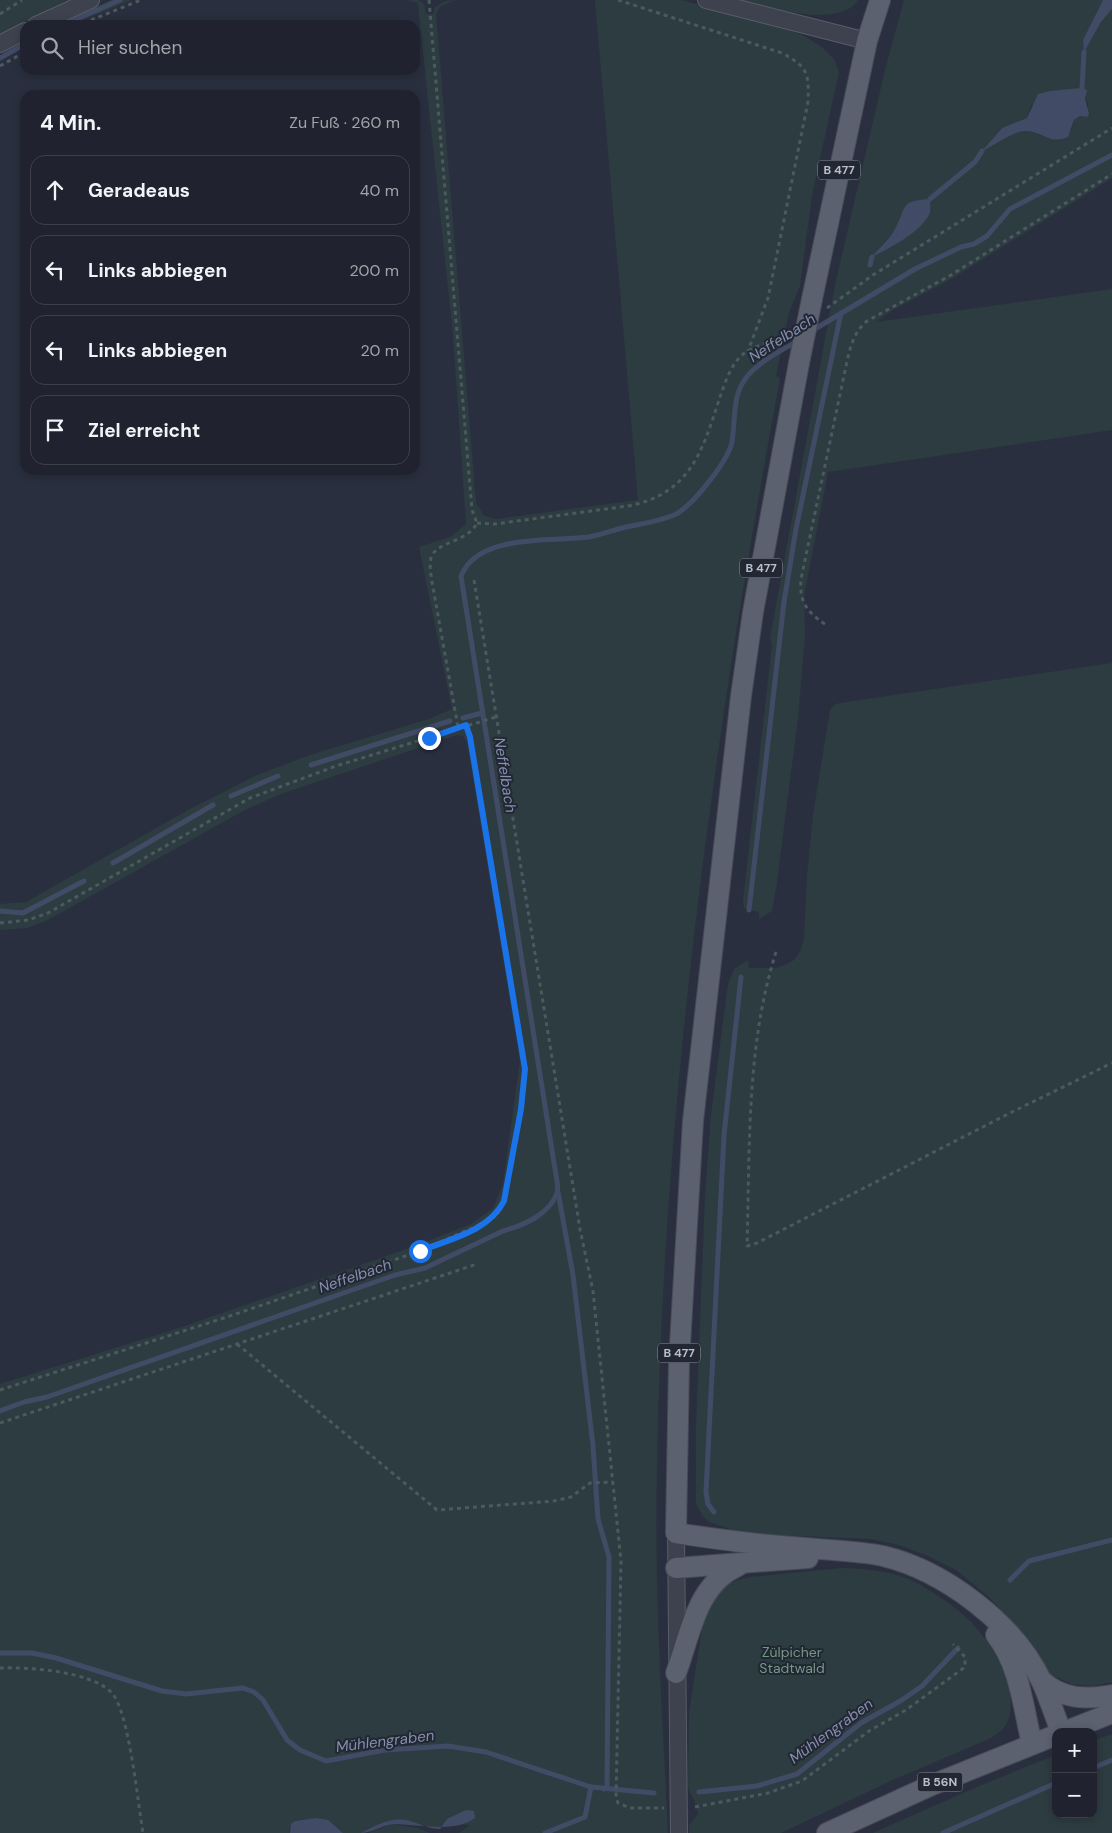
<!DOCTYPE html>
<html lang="de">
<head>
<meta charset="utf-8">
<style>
  :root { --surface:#20232f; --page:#282b37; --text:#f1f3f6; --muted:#a2a4aa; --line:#3d404b }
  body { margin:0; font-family:"DM Sans",sans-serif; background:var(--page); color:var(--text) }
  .controls { position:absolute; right:15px; bottom:15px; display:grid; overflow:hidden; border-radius:10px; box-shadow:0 2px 8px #0003 }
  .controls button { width:45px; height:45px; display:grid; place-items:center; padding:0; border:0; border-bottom:1px solid var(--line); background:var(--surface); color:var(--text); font:25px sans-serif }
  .stop { position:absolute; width:15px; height:15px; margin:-11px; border:4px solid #1a73e8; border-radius:50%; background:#fff }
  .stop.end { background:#1a73e8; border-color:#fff; box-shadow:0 1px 5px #0008 }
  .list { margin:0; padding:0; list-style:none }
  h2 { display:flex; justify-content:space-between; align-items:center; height:65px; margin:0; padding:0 20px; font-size:21px }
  h2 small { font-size:16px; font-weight:400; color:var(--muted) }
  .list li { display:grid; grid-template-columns:32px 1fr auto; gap:15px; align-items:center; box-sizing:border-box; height:70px; margin:0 10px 10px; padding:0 10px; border:1px solid var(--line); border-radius:15px }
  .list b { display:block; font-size:19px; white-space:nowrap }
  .list em { font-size:16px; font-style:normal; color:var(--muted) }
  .icon { flex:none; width:28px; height:28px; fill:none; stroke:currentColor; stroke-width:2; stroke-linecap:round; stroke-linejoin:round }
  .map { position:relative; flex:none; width:1112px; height:1833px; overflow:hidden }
  .search { position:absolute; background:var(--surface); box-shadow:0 2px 8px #0003; left:20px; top:20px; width:400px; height:55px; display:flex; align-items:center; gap:12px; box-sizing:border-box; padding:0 18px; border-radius:15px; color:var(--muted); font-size:19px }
  .panel { position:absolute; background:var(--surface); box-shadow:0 2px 8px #0003; left:20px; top:90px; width:400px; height:385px; border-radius:15px }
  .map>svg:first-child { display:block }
  .green { fill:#2d3c41; fill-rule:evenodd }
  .water { fill:#424b66 }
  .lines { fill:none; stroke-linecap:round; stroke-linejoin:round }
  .stream { stroke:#424b66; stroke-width:5 }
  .minor-casing { stroke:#585d69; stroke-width:18 }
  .major-casing { stroke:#474b58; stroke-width:22 }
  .path { stroke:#4c595f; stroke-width:3; stroke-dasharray:4 4; stroke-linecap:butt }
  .minor { stroke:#3e424f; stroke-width:16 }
  .major { stroke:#5c616f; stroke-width:20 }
  .major-bridge-casing { stroke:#474b58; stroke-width:22; stroke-linecap:butt }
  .major-bridge { stroke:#5c616f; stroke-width:20 }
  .route { stroke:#1a73e8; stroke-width:6 }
  .labels { text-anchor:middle; stroke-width:4; stroke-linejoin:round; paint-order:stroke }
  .shield { fill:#222734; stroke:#8c919c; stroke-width:1 }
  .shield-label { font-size:12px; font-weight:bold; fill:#babec9 }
  .park-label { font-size:14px; fill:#759783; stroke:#222734 }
  .water-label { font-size:15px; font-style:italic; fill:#868fad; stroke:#222734 }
</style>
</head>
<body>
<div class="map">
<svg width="1112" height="1833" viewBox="0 0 1112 1833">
  <rect width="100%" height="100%" fill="#2a2f3f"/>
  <!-- green -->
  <g class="green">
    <path d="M0 0H68L0 34Z"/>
    <path d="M111 0H132L71 25H55Z"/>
    <path d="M407 0H418L424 4 426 14H433L435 7 446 1 455 0 441 6 436 14 476 503 484 516 496 519 638 500 595 0H681L775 25 802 35 822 47 834 59 839 72 812 195 800 286 789 312 776 376 780 378C714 736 663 1100 657 1465 654 1588 662 1710 668 1833H459L470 1825 445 1824 440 1829 421 1825 381 1823 361 1833H343C330 1819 313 1817 295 1821L289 1830 290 1833H0V1384L182 1327 415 1246 471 1224 493 1208 503 1184 520 1061 467 742 463 736 457 735 281 794 245 810 46 921 27 928 0 930V904L26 902 190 809 255 776 310 755 432 718 452 709 419 547 450 537 466 524 453 335 419 14 418 3Z"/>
    <path d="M738 0H858C840 30 765 6 738 0Z"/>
    <path d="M904 0H1103L1083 40 1084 51 1101 22 1112 9V178L953 278 891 311 876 322 1112 289V430L828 472 804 596 805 635 798 718 776 889 772 911 759 919V912L744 908 743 901 772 645 770 638 835 285 885 70ZM1082 89 1088 104 1087 117 1080 116 1074 120 1072 129 1062 139C1044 141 1041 133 1027 131 1012 130 997 145 983 150L1002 128 1027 118 1031 106 1050 91ZM930 213 908 235 873 256 896 229Z"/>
    <path d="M1112 663V1682L1092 1686 1072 1684 1049 1674 1011 1621 990 1598 956 1570 928 1556 899 1545 871 1539 775 1535 733 1530 709 1522 702 1515 696 1503V1431L705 1194 711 1115 728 984 734 969 748 960 749 968H776L785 965 794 960 801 950 804 938 807 876 813 815 830 710 834 705 840 703Z"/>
    <path d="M843 1568C868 1569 895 1571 917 1583 936 1594 955 1606 970 1621 991 1642 1020 1690 1008 1721 1004 1730 997 1734 989 1739L895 1779 781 1833H689V1825L698 1814C696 1800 692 1799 688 1787L689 1713 704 1615 715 1595 735 1581 750 1577Z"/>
    <path d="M1112 1734V1833H873L979 1786 1056 1755V1814H1093V1741Z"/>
    <path d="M393 1824 418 1828 430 1833H369Z"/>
  </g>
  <!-- water -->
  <g class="water">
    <path d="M1103 0H1112V9L1101 22 1084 52 1083 40Z"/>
    <path d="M1082 88 1087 90 1085 98 1089 114 1087 117 1080 116 1074 120 1068 137C1048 145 1044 132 1026 131 1015 130 994 146 982 151L1002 128 1027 118 1038 94 1050 91Z"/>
    <path d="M930 199C930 204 931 211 929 215 918 234 891 247 872 257 879 248 890 239 895 229 907 208 898 201 930 199Z"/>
    <path d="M466 1810 474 1811 475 1818C453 1833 425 1825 395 1824 384 1824 373 1833 361 1833 376 1825 393 1816 410 1821 420 1824 429 1829 440 1829L447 1819Z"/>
    <path d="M316 1818 328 1820 343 1833H290L291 1824 295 1821Z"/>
  </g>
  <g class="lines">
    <!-- stream -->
    <g class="stream">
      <path d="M63 25 120 0"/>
      <path d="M0 58 25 44"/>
      <path d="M1082 88 1084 52"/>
      <path d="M930 199 975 162 982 151"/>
      <path d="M870 265 872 257"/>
      <path d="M810 332 915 269 961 247 974 244 987 236 1010 209 1112 155"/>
      <path d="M463 718 482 713"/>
      <path d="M311 765 450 721"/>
      <path d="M231 796 278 776"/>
      <path d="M113 863 213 805"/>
      <path d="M749 910 784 602 796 529 841 313"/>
      <path d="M0 911 23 913 84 881"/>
      <path d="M558 1192 573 1275 593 1446 598 1519 609 1557 607 1786 604 1789"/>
      <path d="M0 1411 24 1402 47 1397 395 1275 425 1268 503 1231C524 1225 549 1215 557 1193 559 1187 556 1176 555 1169L461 576C478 533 552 542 589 537 600 535 611 531 622 528 639 524 658 522 674 515 692 507 728 461 732 442 735 424 733 402 741 386 751 365 778 353 797 341"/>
      <path d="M714 1512 708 1504 706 1492 724 1135 741 977"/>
      <path d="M1010 1580 1029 1561 1112 1540"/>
      <path d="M0 1653H32L56 1658 162 1691 186 1694 243 1688 254 1692 263 1700 287 1740 300 1750 326 1761 385 1750 448 1746 486 1752 591 1787 654 1793"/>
      <path d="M1093 1768 1112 1760"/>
      <path d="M699 1792 757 1786 797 1774 861 1723 902 1700 922 1686 958 1648"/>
      <path d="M545 1833 585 1817 591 1787"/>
      <path d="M943 1833 1056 1783"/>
    </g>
    <defs>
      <g id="minor">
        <path d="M706 0 867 41"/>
        <path d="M36 25 91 0"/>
        <path d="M0 44 25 31"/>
        <path d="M676 1533 679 1833"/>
      </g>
      <g id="major">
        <path d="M812 299 867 41 880 0"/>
        <path d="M799 363 753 612 741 696 693 1121 679 1362 676 1533C715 1539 753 1544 793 1547 822 1550 854 1550 883 1556 945 1571 1015 1624 1042 1682 1049 1698 1055 1715 1061 1732"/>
        <path d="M676 1568 808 1558"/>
        <path d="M996 1635C1020 1666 1023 1707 1032 1744"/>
        <path d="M676 1673C691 1633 696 1585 738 1566"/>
        <path d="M1042 1681C1063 1699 1085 1700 1112 1695"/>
        <path d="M1064 1732 1112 1713"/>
        <path d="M827 1833 932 1785 1056 1735"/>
      </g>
    </defs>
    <!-- minor casing -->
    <use href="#minor" class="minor-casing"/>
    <!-- major casing -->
    <use href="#major" class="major-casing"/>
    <!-- path -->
    <g class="path">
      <path d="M429 0 472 510 477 523C467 543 436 541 431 558 429 565 431 574 432 582L458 727"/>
      <path d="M618 0 782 53C808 67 809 73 808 102L768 298 748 351"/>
      <path d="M0 14 22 0"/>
      <path d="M91 20 141 0"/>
      <path d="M0 66 25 52"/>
      <path d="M827 308 873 275 1112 128"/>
      <path d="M477 523 495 524 628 506C690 494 702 452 719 400 724 386 729 369 739 358 748 347 773 342 786 334"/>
      <path d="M474 580 580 1229 593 1291 621 1561 616 1798 618 1803 630 1808H664"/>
      <path d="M825 624C807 612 799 602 801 579L846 366C850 348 853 333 867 321L951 275 1112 174"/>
      <path d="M0 923 28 920 48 913 250 798 336 766 496 717"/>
      <path d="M776 952C746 1046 750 1148 747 1246L757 1243 1006 1115 1112 1063"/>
      <path d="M237 1344 437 1510 554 1501 571 1497 590 1483 613 1482"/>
      <path d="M0 1390 227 1317 420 1251 488 1221 498 1213 504 1201 521 1109 525 1069 470 737 466 725"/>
      <path d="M0 1423 477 1264"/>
      <path d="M0 1668C29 1667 89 1671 111 1692 129 1709 138 1805 143 1833"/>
      <path d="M695 1807 768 1793 802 1781 869 1731 906 1710 965 1667V1657L953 1644"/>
    </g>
    <!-- minor -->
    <use href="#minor" class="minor"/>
    <!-- major -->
    <use href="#major" class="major"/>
    <defs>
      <path id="major-bridge" d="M799 363 812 299"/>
    </defs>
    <!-- major-bridge casing -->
    <use href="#major-bridge" class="major-bridge-casing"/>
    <!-- major-bridge -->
    <use href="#major-bridge" class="major-bridge"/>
  </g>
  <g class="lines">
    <!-- route -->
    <path class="route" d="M420 1251C450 1239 489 1231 504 1201L521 1109 525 1069 470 737 466 725 429 738"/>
  </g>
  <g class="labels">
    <!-- shield labels -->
    <g class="shield">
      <rect x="818" y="160.5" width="42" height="19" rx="4"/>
      <rect x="740" y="558.5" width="42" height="19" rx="4"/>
      <rect x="658" y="1343.5" width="42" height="19" rx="4"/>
      <rect x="917.5" y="1772.5" width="45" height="19" rx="4"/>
    </g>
    <g class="shield-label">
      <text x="839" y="174">B 477</text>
      <text x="761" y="572">B 477</text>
      <text x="679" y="1357">B 477</text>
      <text x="940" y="1786">B 56N</text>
    </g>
    <!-- park labels -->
    <g class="park-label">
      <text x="792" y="1657">Zülpicher<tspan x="792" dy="16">Stadtwald</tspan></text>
    </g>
    <!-- water labels -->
    <g class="water-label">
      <text transform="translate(782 338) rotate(-33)" y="5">Neffelbach</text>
      <text transform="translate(505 775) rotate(81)" y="5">Neffelbach</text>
      <text transform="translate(355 1276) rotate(-19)" y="5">Neffelbach</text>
      <text transform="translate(831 1731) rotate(-36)" y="5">Mühlengraben</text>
      <text transform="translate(385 1741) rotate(-7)" y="5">Mühlengraben</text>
    </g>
  </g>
</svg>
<div class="controls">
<button>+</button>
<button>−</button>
</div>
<div class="stop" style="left:420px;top:1251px"></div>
<div class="stop end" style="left:429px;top:738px"></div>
<div class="search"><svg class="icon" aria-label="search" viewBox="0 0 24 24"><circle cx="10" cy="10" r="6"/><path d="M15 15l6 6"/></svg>Hier suchen</div>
<section class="panel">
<h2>4 Min.<small>Zu Fuß · 260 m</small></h2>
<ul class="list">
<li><svg class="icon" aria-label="ahead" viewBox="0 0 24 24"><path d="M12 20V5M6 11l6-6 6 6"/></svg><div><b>Geradeaus</b></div><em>40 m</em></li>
<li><svg class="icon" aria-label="left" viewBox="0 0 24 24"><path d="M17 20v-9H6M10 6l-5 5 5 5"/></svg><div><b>Links abbiegen</b></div><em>200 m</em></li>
<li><svg class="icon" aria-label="left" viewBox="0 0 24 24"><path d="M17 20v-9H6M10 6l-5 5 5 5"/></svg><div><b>Links abbiegen</b></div><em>20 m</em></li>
<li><svg class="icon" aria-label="arrive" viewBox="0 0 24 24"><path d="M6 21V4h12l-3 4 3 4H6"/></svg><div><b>Ziel erreicht</b></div></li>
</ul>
</section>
</div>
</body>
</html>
